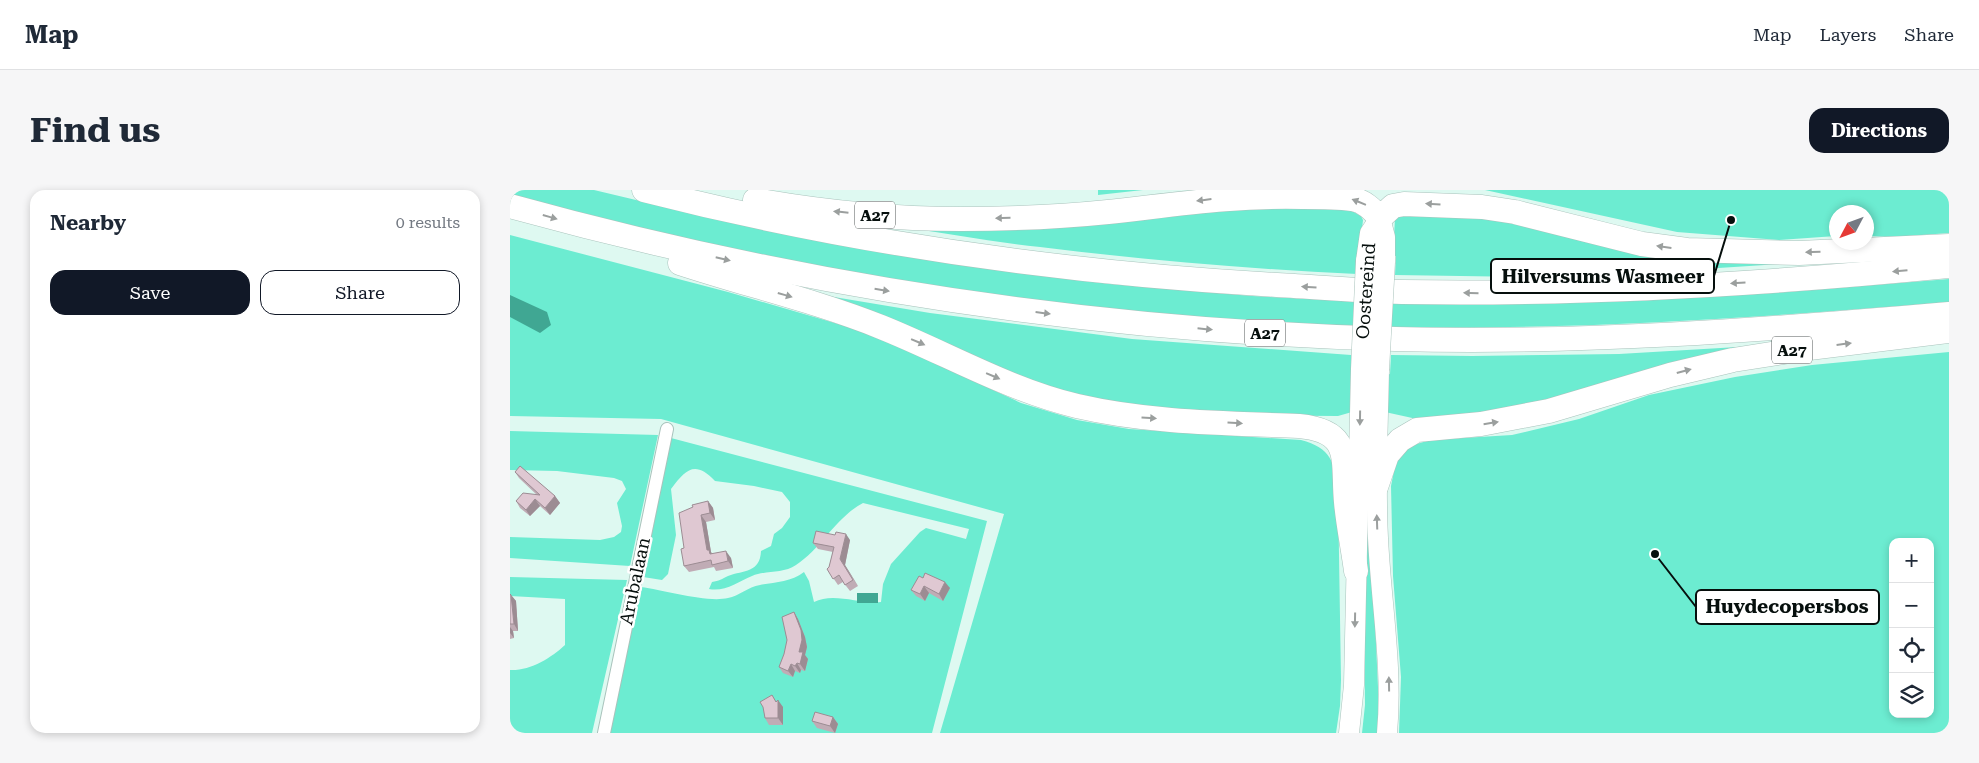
<!DOCTYPE html>
<html lang="en">
<head>
<meta charset="utf-8">
<style>
  :root { --surface:#fff; --page:#f6f6f7; --text:#1f2937; --muted:#747a83; --line:#e0e1e3; --accent:#111827 }
  body { margin:0; font-family:"Roboto Serif",serif; background:var(--page); color:var(--text) }
  .controls { position:absolute; right:15px; bottom:15px; display:grid; overflow:hidden; border-radius:10px; box-shadow:0 2px 8px #0003 }
  .controls button { width:45px; height:45px; display:grid; place-items:center; padding:0; border:0; border-bottom:1px solid var(--line); background:var(--surface); color:var(--text); font:25px sans-serif }
  .compass { position:absolute; left:1319px; top:15px; width:45px; height:45px; border-radius:50%; background:var(--surface); box-shadow:0 2px 8px #0003; rotate:229deg }
  .list { margin:0; padding:0; list-style:none }
  h2 { display:flex; justify-content:space-between; align-items:center; height:65px; margin:0; padding:0 20px; font-size:21px }
  h2 small { font-size:16px; font-weight:400; color:var(--muted) }
  .actions { display:flex; gap:10px; padding:15px 20px }
  .actions a { flex:1; padding:11px 0; border:1px solid var(--accent); border-radius:15px; text-align:center; font-size:18px; color:var(--accent) }
  .actions .main { background:var(--accent); color:#fff }
  .icon { flex:none; width:28px; height:28px; fill:none; stroke:currentColor; stroke-width:2; stroke-linecap:round; stroke-linejoin:round }
  .map { position:relative; flex:none; width:1439px; height:543px; overflow:hidden; border-radius:15px }
  header { display:flex; align-items:center; gap:30px; box-sizing:border-box; height:70px; padding:0 25px; background:var(--surface); border-bottom:1px solid var(--line) }
  header strong { font-size:24px }
  nav { display:flex; gap:28px; margin-inline-start:auto; font-size:18px }
  .intro { display:flex; align-items:center; justify-content:space-between; box-sizing:border-box; height:120px; padding:0 30px }
  h1 { margin:0; font-size:35px }
  .button { padding:12px 22px; border-radius:15px; background:var(--accent); color:#fff; font-size:18px; font-weight:700 }
  main { display:flex; gap:30px; padding:0 30px }
  aside { flex:1; background:var(--surface); border-radius:15px; box-shadow:0 2px 8px #0003 }
  .map>svg:first-child { display:block }
  .green { fill:#6cecd1; fill-rule:evenodd }
  .water { fill:#40a793 }
  .lines { fill:none; stroke-linecap:round; stroke-linejoin:round }
  .street-casing { stroke:#a9c3bc; stroke-width:14 }
  .primary-casing { stroke:#a9c3bc; stroke-width:21 }
  .highway-casing { stroke:#a9c3bc; stroke-width:25 }
  .street { stroke:#fff; stroke-width:12 }
  .primary { stroke:#fff; stroke-width:20 }
  .highway { stroke:#fff; stroke-width:24 }
  .primary-bridge-casing { stroke:#a9c3bc; stroke-width:21; stroke-linecap:butt }
  .primary-bridge { stroke:#fff; stroke-width:20 }
  .wall { fill:#c0acb5 }
  .shaded-wall { fill:#9c8c93 }
  .building { fill:#dfc8d2; stroke:#9c8c93 }
  .oneway { fill:#9b9f9e }
  .labels { text-anchor:middle; stroke-width:5; stroke-linejoin:round; paint-order:stroke }
  .shield { fill:#fff; stroke:#515756; stroke-width:1 }
  .shield-label { font-size:16px; font-weight:bold; fill:#060f0d }
  .street-label { font-size:18px; fill:#060f0d; stroke:#fff }
  .leader { fill:none; stroke:#060f0d; stroke-width:2 }
  .callout-dot { fill:#060f0d; stroke:#fff; stroke-width:2 }
  .callout { fill:#fff; stroke:#060f0d; stroke-width:2 }
  .callout-label { font-size:19px; text-anchor:middle; font-weight:bold; fill:#060f0d }
</style>
</head>
<body>
<header>
<strong>Map</strong>
<nav><a>Map</a><a>Layers</a><a>Share</a></nav>
</header>
<div class="intro"><h1>Find us</h1><a class="button">Directions</a></div>
<main>
<aside>
<h2>Nearby<small>0 results</small></h2>
<ul class="list">
</ul>
<div class="actions"><a class="main">Save</a><a>Share</a></div>
</aside>
<div class="map">
<svg width="1439" height="543" viewBox="0 0 1439 543">
  <rect width="100%" height="100%" fill="#def9f1"/>
  <!-- green -->
  <g class="green">
    <path d="M0 0H84L210 30 465 77 600 94 742 106 838 111 991 114 1124 111 1264 103 1439 89V112C1257 127 1075 140 893 137 591 133 290 85 0 4Z"/>
    <path d="M588 0H633L588 5Z"/>
    <path d="M975 0H1439V43L1385 47 1357 46 1356 22H1326V46L1269 50 1167 42Z"/>
    <path d="M737 16 840 20 851 26 853 30 847 84C741 79 635 70 530 57 482 52 435 43 387 36Z"/>
    <path d="M904 20 1345 69 1147 82 1016 87 885 85 886 66H883L885 28Z"/>
    <path d="M0 45 218 102 342 138 403 163 511 213 567 230 619 239 791 250C821 258 825 272 828 301L831 490 830 516 826 543H430L494 324 151 229 0 226Z"/>
    <path d="M294 102 420 123 622 149 841 165 842 222 828 226 677 225 544 203Z"/>
    <path d="M1278 154 1080 204 916 231 875 222 877 185 880 184 881 165 962 166 1109 164Z"/>
    <path d="M1439 162V543H889L891 487 883 386 881 296 886 271 897 257 920 250 1002 245 1069 229 1139 205 1225 187 1302 175ZM1383 352H1420V524H1383Z"/>
    <path d="M856 234 869 519 867 543H852L855 515 853 320Z"/>
    <path d="M0 241 148 245 120 376 0 368V347L90 350 104 347 111 342 112 336 107 313 116 299 112 291 104 288 47 281 0 280Z"/>
    <path d="M161 248 477 331 422 543H99L131 397C154 400 197 413 218 408 229 406 238 397 250 395 265 392 281 392 294 382L299 391 304 412C323 402 349 414 371 412L373 394 381 374 410 342 416 338 456 349 459 339 353 313C325 328 312 358 286 375 273 384 256 380 242 386 228 392 215 402 199 399L202 392C209 391 212 389 218 386 234 380 250 383 251 361L261 356 264 344 272 338 280 327V312L272 302 244 296 205 291C185 270 176 279 161 299L166 345 158 384 152 390 133 387Z"/>
    <path d="M0 387 117 390 82 543H0V480C20 481 41 468 55 455V409L0 406Z"/>
  </g>
  <!-- water -->
  <g class="water">
    <path d="M0 105 37 122 41 135 30 143 0 127Z"/>
    <rect x="347" y="403" width="21" height="10"/>
  </g>
  <g class="lines">
    <defs>
      <path id="street" d="M94 543 157 239"/>
      <g id="primary">
        <path d="M870 28 875 47V72"/>
        <path d="M856 71 860 43 870 28"/>
        <path d="M869 180C868 236 865 292 868 348 871 413 883 478 877 543"/>
        <path d="M839 543 844 495 851 179"/>
      </g>
      <g id="highway">
        <path d="M134 0C341 53 554 83 767 95 808 97 850 101 892 102 1074 105 1257 94 1439 76"/>
        <path d="M245 10C312 22 382 29 451 29 500 29 549 27 598 22 663 15 727 5 793 7 809 7 826 7 842 9 854 11 862 19 870 28L883 16 894 14 972 17 1005 22 1132 54 1177 60 1289 63 1439 56"/>
        <path d="M0 16C289 96 586 141 885 149 1070 154 1255 140 1439 124"/>
        <path d="M170 73C237 95 306 111 371 137 436 163 499 200 567 216 640 233 715 233 789 236 844 241 832 271 836 312 838 335 843 358 846 381"/>
        <path d="M866 297 877 265 890 250 907 240 971 234 1039 221 1160 185 1223 170 1299 158 1439 141"/>
      </g>
    </defs>
    <!-- street casing -->
    <use href="#street" class="street-casing"/>
    <!-- primary casing -->
    <use href="#primary" class="primary-casing"/>
    <!-- highway casing -->
    <use href="#highway" class="highway-casing"/>
    <!-- street -->
    <use href="#street" class="street"/>
    <!-- primary -->
    <use href="#primary" class="primary"/>
    <!-- highway -->
    <use href="#highway" class="highway"/>
    <defs>
      <g id="primary-bridge">
        <path d="M851 179 856 71"/>
        <path d="M869 180 875 72"/>
      </g>
    </defs>
    <!-- primary-bridge casing -->
    <use href="#primary-bridge" class="primary-bridge-casing"/>
    <!-- primary-bridge -->
    <use href="#primary-bridge" class="primary-bridge"/>
  </g>
  <!-- wall -->
  <g class="wall">
    <path d="M5 282 45 306 50 313 40 325 30 316 20 326 10 318 6 311 27 305 9 288Z"/>
    <path d="M198 311 203 318 205 330 196 332 201 362 202 364 221 368 223 378 206 381 204 377 179 382 174 376V358Z"/>
    <path d="M340 350 335 375 348 396 340 401 333 392 328 395 317 379 319 377 323 362 308 359 303 353Z"/>
    <path d="M413 388 440 398 433 411 419 403 415 411 406 406 401 400Z"/>
    <path d="M0 404 1 405 6 411 8 441H3L4 448 0 449Z"/>
    <path d="M284 422 288 429 295 447 297 457 295 465 298 469 295 481 291 480 290 483 285 481 283 487 273 483 269 477 274 464Z"/>
    <path d="M266 511 273 517V535H259L255 528Z"/>
    <path d="M323 527 328 534 325 543 307 538 302 531Z"/>
  </g>
  <!-- shaded-wall -->
  <g class="shaded-wall">
    <path d="M45 306 50 313 40 325 35 318Z"/>
    <path d="M25 309 30 316 20 326 16 320Z"/>
    <path d="M198 311 203 318 205 330 200 323Z"/>
    <path d="M191 325 196 332 201 362 204 367 205 371 197 360Z"/>
    <path d="M336 344 340 350 335 375 348 396 330 369Z"/>
    <path d="M216 361 221 368 223 378 218 371Z"/>
    <path d="M435 392 440 398 433 411 429 404Z"/>
    <path d="M414 396 419 403 415 411 410 404Z"/>
    <path d="M1 405 6 411 8 441 4 434Z"/>
    <path d="M284 422 288 429 295 447 297 457 295 465 298 469 295 481 290 474 289 462Z"/>
    <path d="M0 437 3 441 4 448 0 443Z"/>
    <path d="M287 473 291 480 290 483 285 476Z"/>
    <path d="M281 474 285 481 283 487 278 481Z"/>
    <path d="M262 505 268 515V510L273 517V535L268 528Z"/>
    <path d="M323 527 328 534 325 543 320 536Z"/>
  </g>
  <!-- building -->
  <g class="building">
    <path d="M10 276 45 306 35 318 25 309 16 320 6 311 13 303 30 305 5 282Z"/>
    <path d="M198 311 200 323 191 325 197 360H199L200 364 216 361 218 371 202 375 201 370 174 376 171 359 174 358 169 323 183 317 182 315Z"/>
    <path d="M306 341 325 345 326 342 336 344 330 369 343 390 335 395 329 385 323 389 317 379 319 377 324 357 303 353Z"/>
    <path d="M415 383 435 392 429 404 414 396 410 404 401 400 409 386 413 388Z"/>
    <path d="M0 404 1 405 4 434H0Z"/>
    <path d="M284 422 291 440 292 450 289 462H293L290 474 287 473 285 476 281 474 278 481 269 477 274 464 277 450 272 427Z"/>
    <path d="M262 505 266 512 268 510V528H255L253 517 250 512Z"/>
    <path d="M305 522 323 527 320 536 302 531Z"/>
  </g>
  <!-- one-way arrows -->
  <defs><path id="oneway-solid" d="M-6-.8H1V-3.2L6.5 0L1 3.2V.8H-6Z" transform="scale(1.25)"/></defs>
  <g class="oneway">
    <use href="#oneway-solid" transform="translate(694 10) rotate(173)"/>
    <use href="#oneway-solid" transform="translate(849 12) rotate(-158)"/>
    <use href="#oneway-solid" transform="translate(923 14) rotate(-176)"/>
    <use href="#oneway-solid" transform="translate(331 22) rotate(-174)"/>
    <use href="#oneway-solid" transform="translate(40 27) rotate(16)"/>
    <use href="#oneway-solid" transform="translate(493 28) rotate(179)"/>
    <use href="#oneway-solid" transform="translate(1154 57) rotate(-172)"/>
    <use href="#oneway-solid" transform="translate(1303 62) rotate(178)"/>
    <use href="#oneway-solid" transform="translate(213 69) rotate(13)"/>
    <use href="#oneway-solid" transform="translate(1390 81) rotate(175)"/>
    <use href="#oneway-solid" transform="translate(1228 93) rotate(177)"/>
    <use href="#oneway-solid" transform="translate(799 97) rotate(-177)"/>
    <use href="#oneway-solid" transform="translate(372 100) rotate(9)"/>
    <use href="#oneway-solid" transform="translate(961 103) rotate(-179)"/>
    <use href="#oneway-solid" transform="translate(275 105) rotate(16)"/>
    <use href="#oneway-solid" transform="translate(533 123) rotate(7)"/>
    <use href="#oneway-solid" transform="translate(695 139) rotate(6)"/>
    <use href="#oneway-solid" transform="translate(408 152) rotate(23)"/>
    <use href="#oneway-solid" transform="translate(1334 154) rotate(-7)"/>
    <use href="#oneway-solid" transform="translate(1174 181) rotate(-15)"/>
    <use href="#oneway-solid" transform="translate(483 186) rotate(23)"/>
    <use href="#oneway-solid" transform="translate(639 228) rotate(4)"/>
    <use href="#oneway-solid" transform="translate(850 228) rotate(91)"/>
    <use href="#oneway-solid" transform="translate(725 233) rotate(3)"/>
    <use href="#oneway-solid" transform="translate(981 233) rotate(-9)"/>
    <use href="#oneway-solid" transform="translate(867 332) rotate(-92)"/>
    <use href="#oneway-solid" transform="translate(845 430) rotate(91)"/>
    <use href="#oneway-solid" transform="translate(879 494) rotate(-91)"/>
  </g>
  <g class="labels">
    <!-- shield labels -->
    <g class="shield">
      <rect x="345" y="11.5" width="40" height="27" rx="4"/>
      <rect x="735" y="129.5" width="40" height="27" rx="4"/>
      <rect x="1262" y="146.5" width="40" height="27" rx="4"/>
    </g>
    <g class="shield-label">
      <text x="365" y="31">A27</text>
      <text x="755" y="149">A27</text>
      <text x="1282" y="166">A27</text>
    </g>
    <!-- street labels -->
    <g class="street-label">
      <text transform="translate(856 101) rotate(-86)" y="6">Oostereind</text>
      <text transform="translate(125 391) rotate(-78)" y="6">Arubalaan</text>
    </g>
  </g>
  <!-- callouts -->
  <path class="leader" d="M1221 30L1204 86M1145 364L1186 417"/>
  <g class="callout-dot">
    <circle cx="1221" cy="30" r="5"/>
    <circle cx="1145" cy="364" r="5"/>
  </g>
  <g class="callout">
    <rect x="981" y="69" width="223" height="34" rx="5"/>
    <rect x="1186" y="400" width="183" height="34" rx="5"/>
  </g>
  <g class="callout-label">
    <text x="1093" y="93">Hilversums Wasmeer</text>
    <text x="1277" y="423">Huydecopersbos</text>
  </g>
</svg>
<div class="controls">
<button>+</button>
<button>−</button>
<button><svg class="icon" aria-label="locate" viewBox="0 0 24 24"><circle cx="12" cy="12" r="6"/><path d="M12 2v4M12 18v4M2 12h4M18 12h4"/></svg></button>
<button><svg class="icon" aria-label="layers" viewBox="0 0 24 24"><path d="M12 4l9 5-9 5-9-5zM3 14l9 5 9-5"/></svg></button>
</div>
<svg class="compass" viewBox="-18 -18 36 36"><path d="M0-13l5 13h-10z" fill="#e53935"/><path d="M0 13l5-13h-10z" fill="#747a83"/></svg>
</div>
</main>
</body>
</html>
